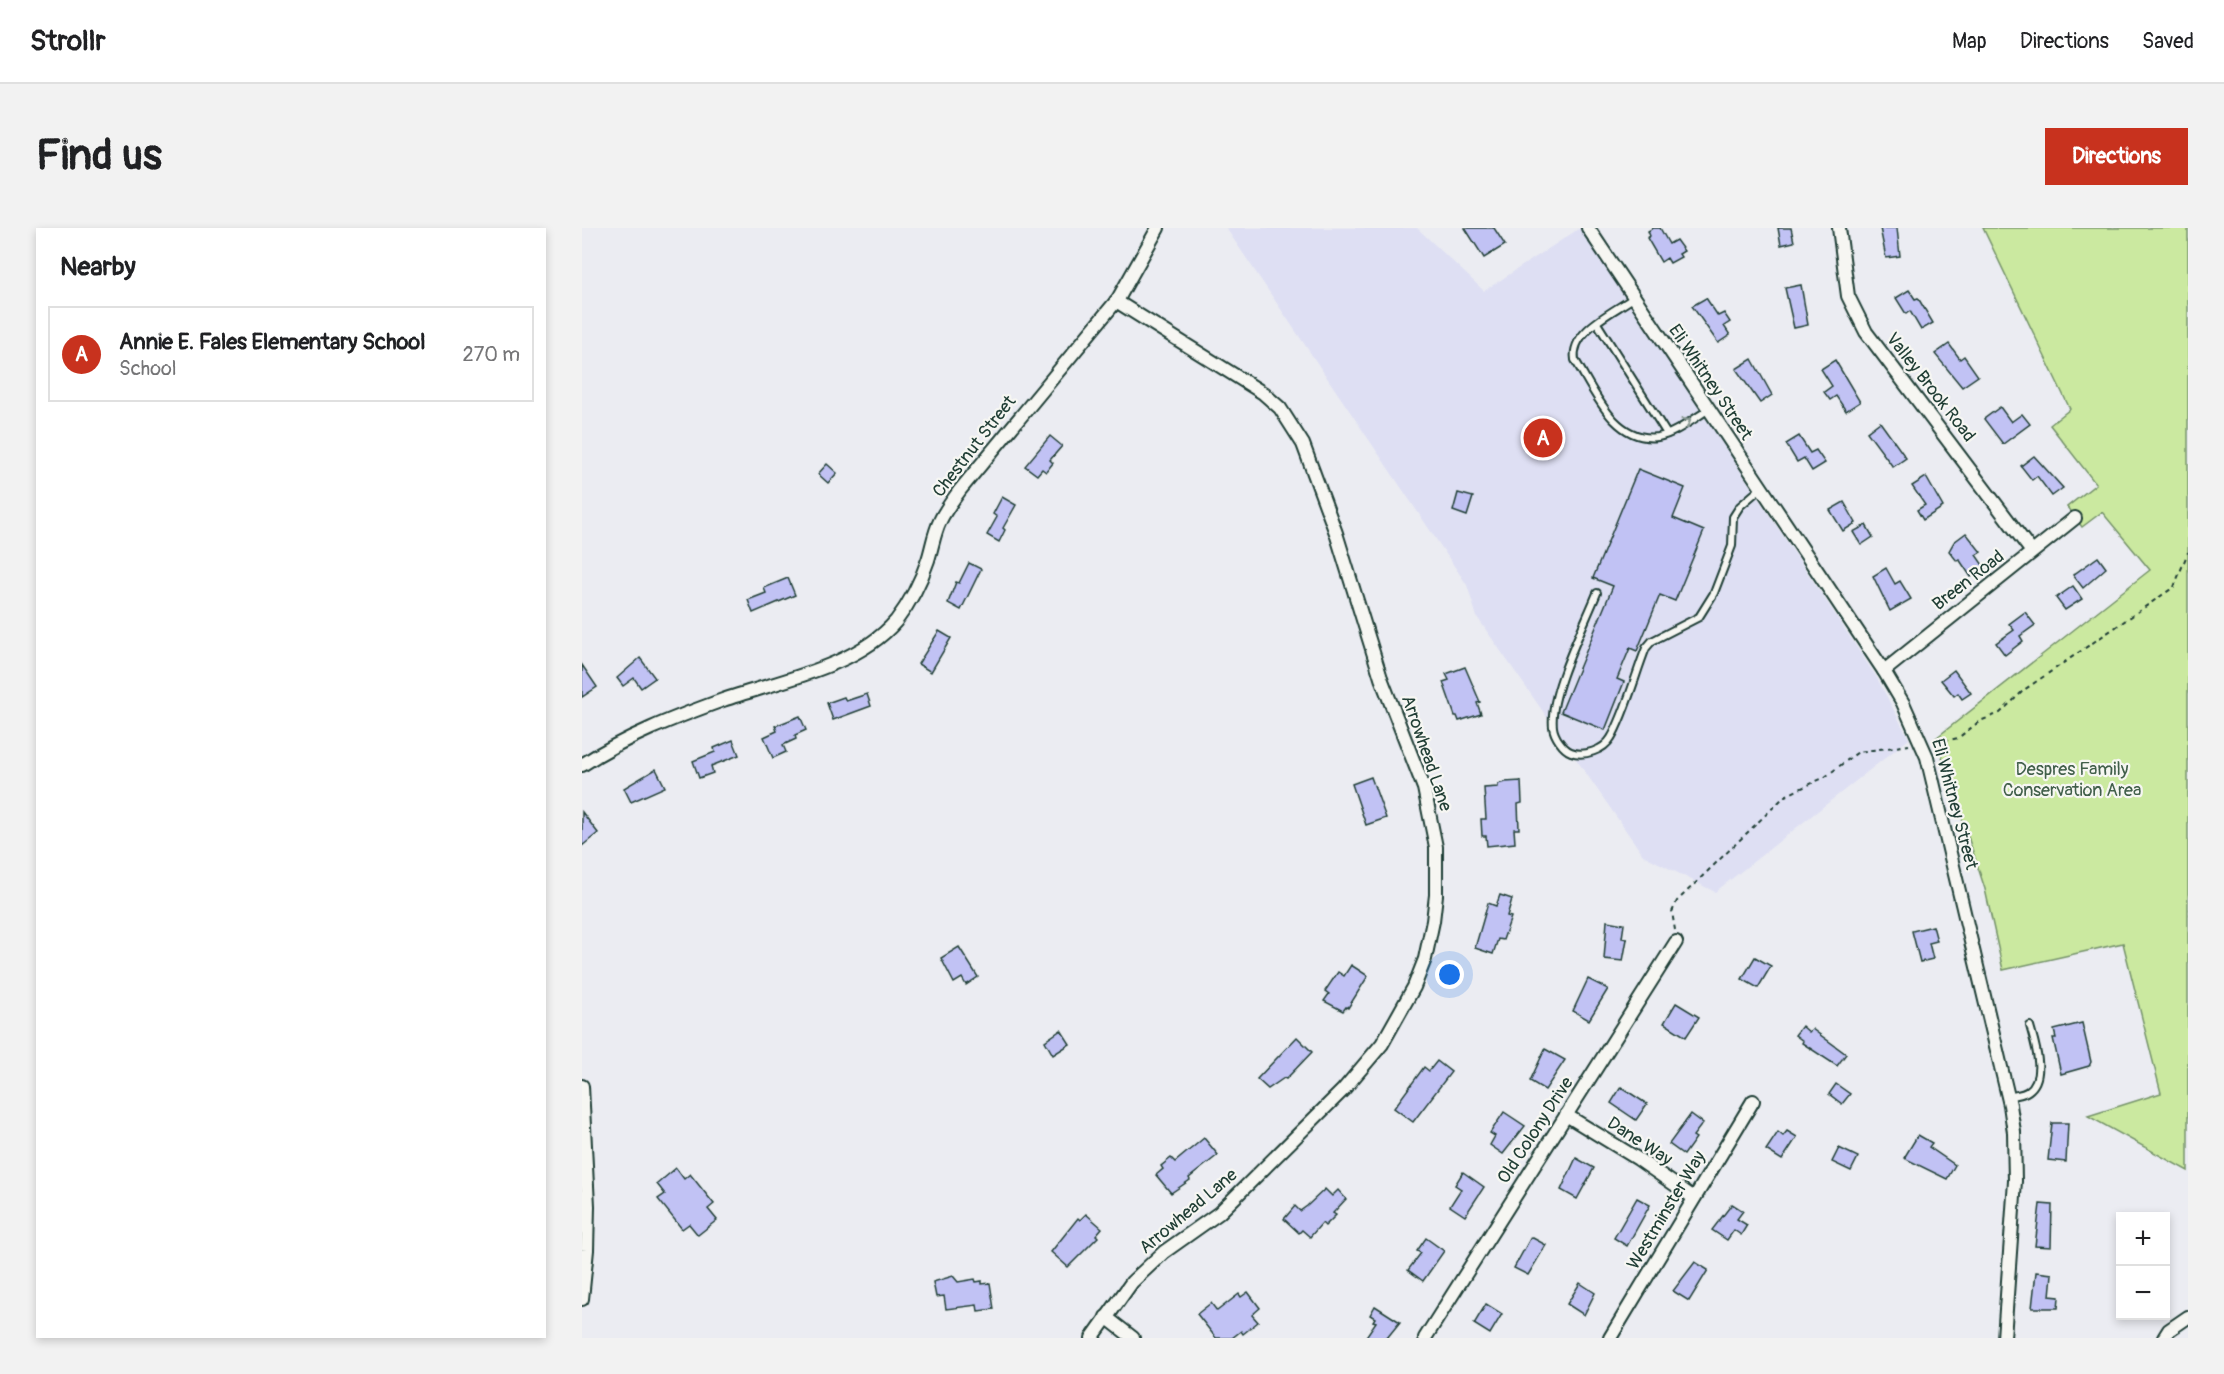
<!DOCTYPE html>
<html lang="en">
<head>
<meta charset="utf-8">
<style>
  :root { --surface:#fff; --page:#f2f2f2; --text:#202124; --muted:#757577; --line:#e0e0e0; --accent:#c8321e }
  body { margin:0; font-family:Pangolin,sans-serif; background:var(--page); color:var(--text) }
  .controls { position:absolute; right:18px; bottom:18px; display:grid; overflow:hidden; border-radius:0px; box-shadow:0 3px 9px #0003 }
  .controls button { width:54px; height:54px; display:grid; place-items:center; padding:0; border:0; border-bottom:2px solid var(--line); background:var(--surface); color:var(--text); font:30px sans-serif }
  .you { position:absolute; left:868px; top:747px; width:21px; height:21px; margin:-15px; border:4px solid #fff; border-radius:50%; background:#1a73e8; box-shadow:0 0 0 9px #1a73e833 }
  .badge { display:grid; place-items:center; width:39px; height:39px; border-radius:50%; background:var(--accent); color:#fff; font-size:20px; font-weight:700 }
  .pin { position:absolute; translate:-50% -50%; border:3px solid #fff; box-shadow:0 2px 6px #0006 }
  .list { margin:0; padding:0; list-style:none }
  h2 { display:flex; justify-content:space-between; align-items:center; height:78px; margin:0; padding:0 24px; font-size:26px }
  h2 small { font-size:20px; font-weight:400; color:var(--muted) }
  .list li { display:grid; grid-template-columns:39px 1fr auto; gap:18px; align-items:center; box-sizing:border-box; height:96px; margin:0 12px 12px; padding:0 12px; border:2px solid var(--line); border-radius:0px }
  .list b { display:block; font-size:22px; white-space:nowrap }
  .list p { margin:0; font-size:20px; white-space:nowrap; color:var(--muted) }
  .list em { font-size:20px; font-style:normal; color:var(--muted) }
  .map { position:relative; flex:none; width:1606px; height:1110px; overflow:hidden; border-radius:0px }
  header { display:flex; align-items:center; gap:36px; box-sizing:border-box; height:84px; padding:0 30px; background:var(--surface); border-bottom:2px solid var(--line) }
  header strong { font-size:28px }
  nav { display:flex; gap:33px; margin-inline-start:auto; font-size:21px }
  .intro { display:flex; align-items:center; justify-content:space-between; box-sizing:border-box; height:144px; padding:0 36px }
  h1 { margin:0; font-size:42px }
  .button { padding:15px 27px; border-radius:0px; background:var(--accent); color:#fff; font-size:21px; font-weight:700 }
  main { display:flex; gap:36px; padding:0 36px }
  aside { flex:1; background:var(--surface); border-radius:0px; box-shadow:0 3px 9px #0003 }
  .map>svg:first-child { display:block }
  .built { fill:#dedff3 }
  .green { fill:#cbe9a0; stroke:#75936a; stroke-width:1.5 }
  .building { fill:#c1c2f4; stroke:#1f3d34; stroke-width:1.5 }
  .lines { fill:none; stroke-linecap:round; stroke-linejoin:round }
  .lane-casing { stroke:#1f3d34; stroke-width:10 }
  .street-casing { stroke:#1f3d34; stroke-width:16 }
  .path { stroke:#1f3d34; stroke-width:2; stroke-dasharray:4.5 4.5; stroke-linecap:butt }
  .lane { stroke:#f6f6f2; stroke-width:6 }
  .street { stroke:#f6f6f2; stroke-width:12 }
  .oneway { stroke:#8a9a93 }
  .labels { text-anchor:middle; stroke-width:4.5; stroke-linejoin:round; paint-order:stroke }
  .street-label { font-size:18px; fill:#1f3d34; stroke:#f6f6f2 }
  .park-label { font-size:18px; fill:#415f4a; stroke:#f6f6f2 }
</style>
</head>
<body>
<header>
<strong>Strollr</strong>
<nav><a>Map</a><a>Directions</a><a>Saved</a></nav>
</header>
<div class="intro"><h1>Find us</h1><a class="button">Directions</a></div>
<main>
<aside>
<h2>Nearby<small></small></h2>
<ul class="list">
<li><span class="badge">A</span><div><b>Annie E. Fales Elementary School</b><p>School</p></div><em>270 m</em></li>
</ul>
</aside>
<div class="map">
<svg width="1606" height="1110" viewBox="0 0 1606 1110">
  <rect width="100%" height="100%" fill="#ebecf2"/>
  <filter id="ink" filterUnits="userSpaceOnUse"><feTurbulence type="fractalNoise" baseFrequency=".0167" numOctaves="2"/><feDisplacementMap in="SourceGraphic" scale="12" xChannelSelector="R" yChannelSelector="G"/><feConvolveMatrix kernelMatrix="1 2 1 2 8 2 1 2 1" color-interpolation-filters="sRGB"/></filter>
  <g filter="url(#ink)">
    <!-- built -->
    <path class="built" d="M644 0H835L902 63 998 0 1295 450 1327 511 1133 664 1061 627 895 389 885 357Z"/>
    <!-- green -->
    <path class="green" d="M1401 0H1606V943L1506 888 1579 865 1541 715 1421 742 1403 661 1354 510 1568 342 1520 284 1500 299 1485 279 1514 256 1468 197 1488 181Z"/>
    <!-- building -->
    <g class="building">
      <path d="M883 0H912L923 17 902 30Z"/>
      <path d="M1071 0H1078L1087 16 1094 12 1102 23 1097 26 1099 29 1088 35 1085 30 1079 34 1065 10 1068 8 1066 3Z"/>
      <path d="M1196 0H1209L1212 14 1199 17Z"/>
      <path d="M1298 0H1315L1318 28 1304 30Z"/>
      <path d="M1219 57 1226 97 1212 100 1203 60Z"/>
      <path d="M1327 62 1333 71 1336 70 1351 95 1339 102 1328 83 1324 86 1314 70Z"/>
      <path d="M1124 70 1136 88 1142 85 1148 94 1142 98 1148 107 1136 115 1110 78Z"/>
      <path d="M1367 116 1378 131 1382 128 1396 148 1380 159 1353 126Z"/>
      <path d="M1170 131 1190 167 1178 175 1154 141Z"/>
      <path d="M1253 132 1278 174 1264 183 1254 168 1248 172 1242 164 1250 158 1239 141Z"/>
      <path d="M1418 179 1429 194 1440 186 1448 196 1421 216 1402 191Z"/>
      <path d="M1298 194 1324 230 1311 239 1285 204Z"/>
      <path d="M468 208 480 218 468 232 471 235 464 244 460 241 455 247 443 238Z"/>
      <path d="M1217 208 1228 225 1234 222 1243 235 1230 243 1222 230 1215 234 1204 216Z"/>
      <path d="M1452 228 1481 260 1470 268 1455 248 1450 252 1439 238Z"/>
      <path d="M245 236 255 245 246 255 236 246Z"/>
      <path d="M1056 241 1103 260 1091 290 1122 303 1093 373 1078 367 1055 423 1048 420 1035 451 1042 454 1023 502 979 484 1031 358 1011 350Z"/>
      <path d="M1344 249 1361 279 1341 292 1335 282 1343 277 1330 258Z"/>
      <path d="M876 265 891 269 885 288 871 283Z"/>
      <path d="M420 269 434 277 421 300 423 302 417 314 405 307 415 289 411 286Z"/>
      <path d="M1262 274 1274 295 1261 303 1248 282Z"/>
      <path d="M1284 297 1291 309 1279 317 1271 304Z"/>
      <path d="M1384 305 1399 324 1394 327 1403 340 1389 349 1377 331 1375 333 1367 323 1372 314Z"/>
      <path d="M1516 329 1524 340 1501 360 1491 347Z"/>
      <path d="M387 335 399 341 379 382 366 375 374 354 377 355Z"/>
      <path d="M1304 340 1313 356 1318 353 1329 371 1308 383 1291 348Z"/>
      <path d="M206 350 213 367 171 385 166 372 184 365 182 360Z"/>
      <path d="M1491 358 1500 371 1483 382 1474 370Z"/>
      <path d="M1443 384 1453 397 1438 408 1441 413 1423 427 1414 415 1432 402 1427 396Z"/>
      <path d="M357 403 369 410 349 444 336 436Z"/>
      <path d="M58 430 73 450 59 460 52 450 41 458 35 450Z"/>
      <path d="M0 437 15 459 0 469Z"/>
      <path d="M883 439 898 474 895 475 899 486 877 493 875 488H873L861 454 867 452 864 446Z"/>
      <path d="M1372 442 1389 465 1380 471 1376 465 1372 468 1359 452Z"/>
      <path d="M285 466 289 478 251 492 245 475 262 469 264 473Z"/>
      <path d="M218 488 224 502 213 507 214 511 201 517 204 524 191 530 182 509 195 503 193 498Z"/>
      <path d="M151 512 157 527 129 538 131 545 117 550 111 533 133 524 132 520Z"/>
      <path d="M74 541 83 559 49 574 42 560Z"/>
      <path d="M789 549 804 590 784 597 770 556Z"/>
      <path d="M939 553 940 575 936 576 937 601H932L933 615 905 618 904 608H900L899 591H904L902 560 916 559V556L923 554Z"/>
      <path d="M0 584 16 605 0 618Z"/>
      <path d="M918 667 930 671 925 688 929 689 921 712 916 711 911 726 893 720 906 675 914 678Z"/>
      <path d="M1025 693 1042 696 1040 710 1045 711 1041 733 1022 731Z"/>
      <path d="M1351 698 1355 713 1347 715 1351 731 1338 734 1330 703Z"/>
      <path d="M377 719 396 749 384 757 380 750 372 755 359 730Z"/>
      <path d="M1173 729 1189 738 1176 760 1160 751Z"/>
      <path d="M769 737 786 748 766 780 764 779 761 783 742 773 747 766 743 763 756 744 762 748Z"/>
      <path d="M1006 751 1026 761 1007 792 991 783Z"/>
      <path d="M1094 775 1117 789 1104 809 1082 795Z"/>
      <path d="M1500 795 1509 834 1507 838 1479 846 1471 810H1474L1472 802Z"/>
      <path d="M1220 798 1227 804 1230 801 1264 826 1255 838 1220 815 1221 813 1213 807Z"/>
      <path d="M479 802 488 816 471 827 463 813Z"/>
      <path d="M715 809 730 824 704 851 702 850 686 861 675 851Z"/>
      <path d="M963 821 983 832 963 862 948 853Z"/>
      <path d="M855 833 869 844 831 894 812 880 842 839 847 843Z"/>
      <path d="M1254 856 1268 866 1260 876 1247 866Z"/>
      <path d="M1039 859 1065 876 1054 892 1029 875Z"/>
      <path d="M922 884 943 898 921 926 908 917 913 908 908 905Z"/>
      <path d="M1109 886 1121 895 1111 908 1114 910 1102 927 1087 916Z"/>
      <path d="M1470 895H1486L1484 934 1466 932Z"/>
      <path d="M1205 903 1215 909 1200 932 1184 922 1196 904 1201 908Z"/>
      <path d="M1336 907 1350 915 1347 919 1373 937 1365 951 1322 930Z"/>
      <path d="M622 910 636 927 607 950 608 952 589 965 574 947 581 941 579 938 589 930 593 934Z"/>
      <path d="M1257 920 1276 929 1269 943 1250 934Z"/>
      <path d="M994 930 1012 940 995 971 979 962Z"/>
      <path d="M94 940 102 951 108 946 132 976 126 981 135 992 116 1007 107 996 100 1001 76 971 83 966 75 956Z"/>
      <path d="M881 944 902 959 883 988 868 978 879 961 873 957Z"/>
      <path d="M743 961 750 968 756 962 764 971 751 985 754 987 743 998 740 995 728 1009 720 1002 717 1005 702 991 713 978 718 983 725 978Z"/>
      <path d="M1055 970 1068 977 1045 1018 1032 1010Z"/>
      <path d="M1150 976 1161 983 1155 991 1165 997 1159 1007 1152 1002 1145 1012 1130 1002Z"/>
      <path d="M1458 976 1470 977 1469 1019 1453 1018Z"/>
      <path d="M504 986 520 1000 514 1007 516 1009 486 1039 469 1024 496 990 498 992Z"/>
      <path d="M949 1009 964 1017 946 1047 932 1040Z"/>
      <path d="M844 1010 862 1023 841 1053 826 1042 839 1025 835 1023Z"/>
      <path d="M1113 1034 1126 1042 1107 1073 1091 1063Z"/>
      <path d="M1454 1044 1470 1046 1468 1068 1477 1069 1476 1080H1450Z"/>
      <path d="M371 1048 376 1054 393 1051 394 1054 400 1053V1056L408 1055 412 1081 396 1083 395 1077 364 1081 362 1068 354 1069 351 1054Z"/>
      <path d="M998 1055 1013 1065 1002 1087 985 1076Z"/>
      <path d="M666 1064 678 1080 670 1087 676 1094 661 1106 659 1103 650 1110H634L615 1086 629 1075 635 1083 657 1066 659 1069Z"/>
      <path d="M904 1076 920 1086 908 1106 892 1096Z"/>
      <path d="M793 1078 818 1094 805 1110H783L794 1094 791 1093 793 1090 788 1087Z"/>
    </g>
    <g class="lines">
      <defs>
        <g id="lane">
          <path d="M1051 70C1030 85 988 103 993 132 1012 162 1032 215 1076 209 1093 206 1111 191 1126 182"/>
          <path d="M1015 95 1085 206"/>
          <path d="M1015 365C1002 398 967 465 971 499 972 508 981 521 989 524 1002 529 1022 522 1029 510 1042 489 1054 445 1064 420L1070 413 1117 389 1132 365 1150 318 1151 289 1158 278 1179 260"/>
          <path d="M1427 869C1432 867 1441 867 1446 863 1465 850 1453 816 1448 798"/>
        </g>
        <g id="street">
          <path d="M1006 0 1302 443 1321 475 1345 529 1428 877 1432 904 1433 953 1422 1110"/>
          <path d="M1257 0 1266 68 1284 104 1450 324"/>
          <path d="M1302 443 1493 290"/>
          <path d="M0 537C42 509 94 489 141 472 196 453 275 439 314 393 327 376 339 353 346 332 350 320 352 305 358 293 363 282 371 272 378 262L536 71 576 0"/>
          <path d="M0 858 6 978 5 1022 0 1071"/>
          <path d="M984 887 1056 931 1112 970"/>
          <path d="M524 1089 551 1110"/>
          <path d="M510 1110 550 1054 582 1024 637 985 761 862 800 816 832 759 843 731 851 693 854 667V619L842 560 799 450 754 305 721 216 698 180 681 165 534 73"/>
          <path d="M843 1110 1094 714"/>
          <path d="M1028 1110 1171 873"/>
          <path d="M1582 1110 1587 1102 1606 1089"/>
        </g>
      </defs>
      <!-- lane casing -->
      <use href="#lane" class="lane-casing"/>
      <!-- street casing -->
      <use href="#street" class="street-casing"/>
      <!-- path -->
      <g class="path">
        <path d="M1353 515 1376 510 1398 493 1418 485 1442 462 1592 359 1606 324"/>
        <path d="M1093 702 1090 684 1095 673 1203 568 1243 549 1276 524 1327 517"/>
      </g>
      <!-- lane -->
      <use href="#lane" class="lane"/>
      <!-- street -->
      <use href="#street" class="street"/>
    </g>
    <!-- one-way arrows -->
    <defs><path id="oneway-chevron" d="M-2-3.5L2.5 0L-2 3.5" fill="none" stroke-width="1.6" stroke-linecap="round" stroke-linejoin="round" transform="scale(1.5)"/></defs>
    <use class="oneway" href="#oneway-chevron" transform="translate(1105 194) rotate(-31)"/>
  </g>
  <g class="labels">
    <!-- street labels -->
    <g class="street-label">
      <text transform="translate(1129 154) rotate(56)" y="6">Eli Whitney Street</text>
      <text transform="translate(1349 159) rotate(52)" y="6">Valley Brook Road</text>
      <text transform="translate(392 218) rotate(-52)" y="6">Chestnut Street</text>
      <text transform="translate(1386 352) rotate(-38)" y="6">Breen Road</text>
      <text transform="translate(845 525) rotate(71)" y="6">Arrowhead Lane</text>
      <text transform="translate(1373 576) rotate(75)" y="6">Eli Whitney Street</text>
      <text transform="translate(953 902) rotate(-57)" y="6">Old Colony Drive</text>
      <text transform="translate(1058 913) rotate(33)" y="6">Dane Way</text>
      <text transform="translate(1084 982) rotate(-59)" y="6">Westminster Way</text>
      <text transform="translate(606 983) rotate(-40)" y="6">Arrowhead Lane</text>
    </g>
    <!-- park labels -->
    <g class="park-label">
      <text x="1490" y="547">Despres Family<tspan x="1490" dy="21">Conservation Area</tspan></text>
    </g>
  </g>
</svg>
<div class="controls">
<button>+</button>
<button>−</button>
</div>
<div class="you"></div>
<div class="pin badge" style="left:961px;top:210px">A</div>
</div>
</main>
</body>
</html>
